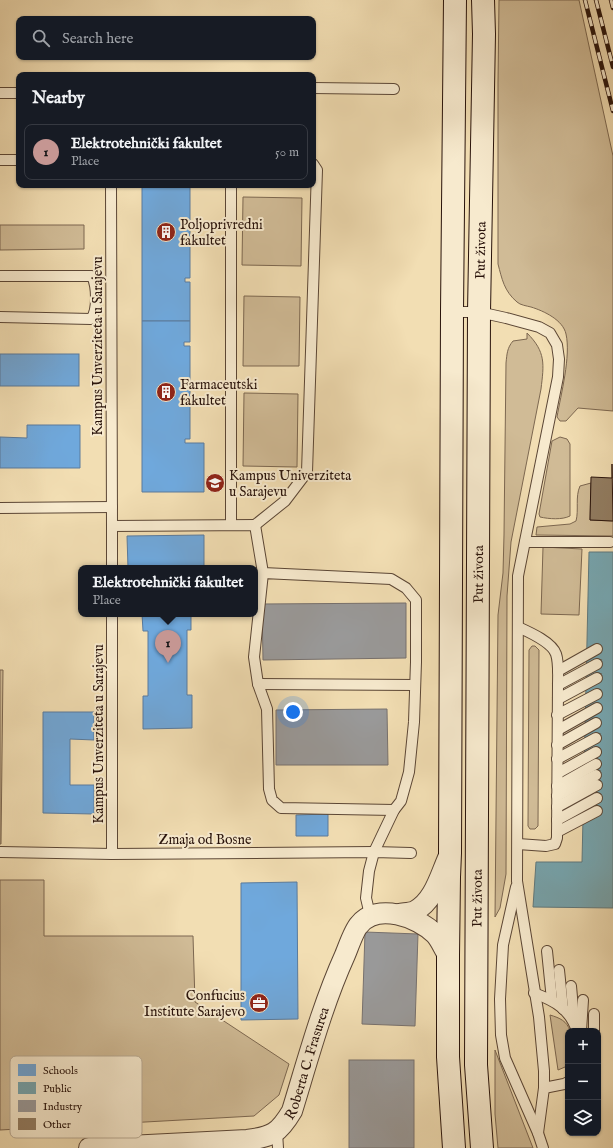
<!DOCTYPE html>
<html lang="en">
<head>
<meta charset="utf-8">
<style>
  :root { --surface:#171b24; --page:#20242c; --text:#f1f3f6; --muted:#9ea1a6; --line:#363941; --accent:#c59692 }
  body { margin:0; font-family:"IM FELL English",serif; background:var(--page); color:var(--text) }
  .controls { position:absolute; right:12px; bottom:12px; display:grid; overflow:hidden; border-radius:8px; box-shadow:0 1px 3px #0004 }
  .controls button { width:36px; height:36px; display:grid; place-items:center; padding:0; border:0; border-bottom:1px solid var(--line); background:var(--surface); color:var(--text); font:20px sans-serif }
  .you { position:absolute; left:293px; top:712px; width:14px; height:14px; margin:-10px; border:3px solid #fff; border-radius:50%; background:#1a73e8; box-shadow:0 0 0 6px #1a73e833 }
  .badge { display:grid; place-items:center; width:26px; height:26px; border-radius:50%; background:var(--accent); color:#111; font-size:13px; font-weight:700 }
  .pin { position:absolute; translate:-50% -33px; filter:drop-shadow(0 1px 2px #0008) }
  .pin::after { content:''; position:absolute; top:21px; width:14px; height:12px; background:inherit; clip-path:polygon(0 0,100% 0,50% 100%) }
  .popup { position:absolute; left:78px; top:565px; width:180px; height:52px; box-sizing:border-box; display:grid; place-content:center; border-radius:8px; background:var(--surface); filter:drop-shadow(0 1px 3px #0005); font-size:13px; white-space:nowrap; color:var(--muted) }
  .popup b { font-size:15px; color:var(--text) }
  .popup::after { content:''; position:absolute; left:50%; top:100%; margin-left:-8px; border:8px solid transparent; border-top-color:var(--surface) }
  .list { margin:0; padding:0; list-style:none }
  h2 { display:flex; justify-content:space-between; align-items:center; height:52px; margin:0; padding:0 16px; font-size:17px }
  h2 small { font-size:13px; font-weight:400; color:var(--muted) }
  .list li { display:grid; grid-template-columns:26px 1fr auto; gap:12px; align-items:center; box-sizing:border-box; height:56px; margin:0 8px 8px; padding:0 8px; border:1px solid var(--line); border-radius:8px }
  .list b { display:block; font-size:15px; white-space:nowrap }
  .list p { margin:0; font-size:13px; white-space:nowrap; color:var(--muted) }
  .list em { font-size:13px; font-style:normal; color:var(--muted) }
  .icon { flex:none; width:22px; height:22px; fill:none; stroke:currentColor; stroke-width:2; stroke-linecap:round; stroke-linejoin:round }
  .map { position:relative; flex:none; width:613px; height:1148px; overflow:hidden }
  .search { position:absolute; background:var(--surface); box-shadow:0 1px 3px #0004; left:16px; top:16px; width:300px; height:44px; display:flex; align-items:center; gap:10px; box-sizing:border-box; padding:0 14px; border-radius:8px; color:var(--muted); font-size:15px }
  .panel { position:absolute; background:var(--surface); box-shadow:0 1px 3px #0004; left:16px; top:72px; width:300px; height:116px; border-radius:8px }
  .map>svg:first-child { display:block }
  .green { fill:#d0bb96; stroke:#7c6750 }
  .schools { fill:#6fa8dc; stroke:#5a7b9d }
  .public { fill:#76a5af; stroke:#5f797e }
  .industry { fill:#999; stroke:#77716e }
  .building { fill:#927d62; stroke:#29130b }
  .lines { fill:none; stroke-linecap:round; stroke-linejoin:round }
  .lane-casing { stroke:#5b4635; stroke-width:12 }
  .street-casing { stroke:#5b4635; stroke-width:22 }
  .secondary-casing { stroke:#29130b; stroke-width:24 }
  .lane { stroke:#f7eace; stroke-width:10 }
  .street { stroke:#f7eace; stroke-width:20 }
  .secondary { stroke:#f7eace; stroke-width:22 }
  .rail-casing { stroke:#29130b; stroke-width:4.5 }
  .rail { stroke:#f7eace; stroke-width:3; stroke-dasharray:9; stroke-linecap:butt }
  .labels { text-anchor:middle; stroke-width:4; stroke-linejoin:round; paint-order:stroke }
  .poi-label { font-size:14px; fill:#29130b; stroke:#f7eace; text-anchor:start }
  .street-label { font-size:14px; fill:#29130b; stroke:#f7eace }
  .key { fill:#f7eace; stroke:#b9aa94; stroke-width:1 }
  .key-label { font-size:11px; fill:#29130b }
</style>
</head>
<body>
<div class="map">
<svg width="613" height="1148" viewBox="0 0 613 1148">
  <rect width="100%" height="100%" fill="#f2deb3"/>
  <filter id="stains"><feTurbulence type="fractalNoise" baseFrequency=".005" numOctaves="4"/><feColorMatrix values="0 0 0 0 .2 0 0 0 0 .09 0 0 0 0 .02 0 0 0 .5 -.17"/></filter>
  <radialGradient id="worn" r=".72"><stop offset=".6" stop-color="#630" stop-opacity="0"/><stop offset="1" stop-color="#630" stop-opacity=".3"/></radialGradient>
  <!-- green -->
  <g class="green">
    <path d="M499 0H579L613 156V411L578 408 566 421H560L557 417C561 394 571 356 566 334 563 320 544 311 531 307 527 306 520 305 517 302 504 291 502 279 498 264V83Z"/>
    <path d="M243 197 302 198 301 266 242 265Z"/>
    <path d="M0 225H84V249L0 250Z"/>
    <path d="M244 296 300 297 299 366H243Z"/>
    <path d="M527 333C546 352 544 364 541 389L511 542 507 596 506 874 500 908 495 917 498 615 503 573 504 535 506 363C507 354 507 348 513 341L527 339Z"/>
    <path d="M244 393 298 394 297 467 243 466Z"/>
    <path d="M560 437 567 439 570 444V516C562 520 549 519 540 517L539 514 552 441Z"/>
    <path d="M591 483 590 520 613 521V536L536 535 537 527 570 524 576 521C579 510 575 497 580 486Z"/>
    <path d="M543 547 582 549 579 615 541 614Z"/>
    <path d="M532 646H535L539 650 538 826 535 829H530L528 826 529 650Z"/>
    <path d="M0 670H3L1 844H0Z"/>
    <path d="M0 880H44V936H193L195 1002 289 1064 279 1095 254 1116 0 1130Z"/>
    <path d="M550 1015C560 1018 567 1021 570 1031H568V1064L565 1067 558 1070Z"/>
    <path d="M495 1050 533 1148H498L495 1114Z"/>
  </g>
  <!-- schools -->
  <g class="schools">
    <path d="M142 185 190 186V278H185V282H190V321H142Z"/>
    <path d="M142 321H190V342H184V346H190V439H185V443H204V492H142Z"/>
    <rect x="0" y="354" width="79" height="32"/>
    <path d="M27 425H80V468H0V437L27 438Z"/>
    <path d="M204 535V568H128L127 536Z"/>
    <path d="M142 614H191V630H187V695H192V728L143 729V696H148V631H143Z"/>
    <path d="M43 712H94V740L70 739V785H94V814L43 813Z"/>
    <path d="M328 814V836H296V815Z"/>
    <path d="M297 882 298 1019 241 1020V883Z"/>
  </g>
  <!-- public -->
  <path class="public" d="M589 552H613V908L533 907 536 862H582Z"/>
  <!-- industry -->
  <g class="industry">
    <path d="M406 603V658L263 660 262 604Z"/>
    <path d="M387 709 388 765H276V710Z"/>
    <path d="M365 932 418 934 415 1026 362 1024Z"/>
    <rect x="349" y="1060" width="65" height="88"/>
  </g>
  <!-- building -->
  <path class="building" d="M612 464 613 521 590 520 591 477 612 478Z"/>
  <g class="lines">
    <defs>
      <g id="lane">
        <path d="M313 88 394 89"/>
        <path d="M0 93H19"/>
        <path d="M0 160H19"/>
        <path d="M111 185 112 526"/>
        <path d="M0 276H92C97 286 98 310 91 319L0 317"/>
        <path d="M452 312H479L506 318 539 327 550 333 557 345 559 359 558 377 518 576 517 881 539 1017 544 1071V1088L538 1133"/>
        <path d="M0 508 112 507"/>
        <path d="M231 525V185"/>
        <path d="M255 525 285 501 307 472 317 170 313 164"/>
        <path d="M525 542H610"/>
        <path d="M112 568V526L255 525 263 573 391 579 406 588 416 600V662L414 722 409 772 401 801 394 810 281 808 272 800 269 789 267 709 258 684 254 657 263 573"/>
        <path d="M112 614V854"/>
        <path d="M558 671 597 649"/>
        <path d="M258 684 415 685"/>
        <path d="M558 685 597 664"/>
        <path d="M558 699 597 678"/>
        <path d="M557 715 597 694"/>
        <path d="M558 730 597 708"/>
        <path d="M557 745 596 723"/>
        <path d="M557 759 596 738"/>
        <path d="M558 773 596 752"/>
        <path d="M557 786 596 764"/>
        <path d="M557 796 596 775"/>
        <path d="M557 807 597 785"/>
        <path d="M557 820 597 798"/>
        <path d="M557 832 597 811"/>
        <path d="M518 844 546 846 555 844 557 838 558 685C558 676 559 663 556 654 552 642 529 632 518 627"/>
        <path d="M0 852 112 854 374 852 411 853"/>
        <path d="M516 887 503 945 500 999 501 1035 505 1058 538 1133 543 1148"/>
        <path d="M370 915 366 898 369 871 374 852 394 810"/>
        <path d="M547 951 552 1000"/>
        <path d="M559 970 563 1009"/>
        <path d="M571 986 574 1020"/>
        <path d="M534 993C555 1001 570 1009 577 1031"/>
        <path d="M581 1031 583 1000"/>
        <path d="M594 1031V1014"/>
        <path d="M544 1088 564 1084 568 1082"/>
        <path d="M277 1132 278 1148"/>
      </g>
      <g id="street">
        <path d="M399 914C404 913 411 913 415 911 434 901 440 876 448 858"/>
        <path id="s1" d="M89 1148 247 1140C272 1137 279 1133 292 1111 308 1059 322 1006 345 955 348 948 354 930 359 925 377 902 418 917 435 934 440 939 444 949 448 955"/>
      </g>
      <g id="secondary">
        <path d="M454 1148 448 1057V955L449 877 450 853 452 312 455 0"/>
        <path id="s2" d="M482 1148 476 1065 479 312 484 34 483 0"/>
      </g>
    </defs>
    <!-- lane casing -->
    <use href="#lane" class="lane-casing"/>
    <!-- street casing -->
    <use href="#street" class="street-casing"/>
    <!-- secondary casing -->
    <use href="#secondary" class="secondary-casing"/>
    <!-- lane -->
    <use href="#lane" class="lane"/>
    <!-- street -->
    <use href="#street" class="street"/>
    <!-- secondary -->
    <use href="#secondary" class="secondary"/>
    <defs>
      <g id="rail">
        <path d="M585 0 613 111"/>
        <path d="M596 0 613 67"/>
        <path d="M611 0 613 8"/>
      </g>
    </defs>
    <!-- rail casing -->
    <use href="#rail" class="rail-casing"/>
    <!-- rail -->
    <use href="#rail" class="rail"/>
  </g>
  <!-- icons -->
  <defs>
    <symbol id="building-disc" viewBox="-11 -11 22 22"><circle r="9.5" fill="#8f2418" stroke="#f7eace"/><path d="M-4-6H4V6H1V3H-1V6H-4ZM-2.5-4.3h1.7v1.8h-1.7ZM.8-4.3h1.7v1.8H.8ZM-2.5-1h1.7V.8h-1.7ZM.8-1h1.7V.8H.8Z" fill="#fff"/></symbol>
    <symbol id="university-disc" viewBox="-11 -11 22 22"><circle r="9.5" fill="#8f2418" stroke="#f7eace"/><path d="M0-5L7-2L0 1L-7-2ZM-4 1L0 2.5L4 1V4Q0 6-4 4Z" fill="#fff"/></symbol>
    <symbol id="office-disc" viewBox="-11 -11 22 22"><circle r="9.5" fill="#8f2418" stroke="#f7eace"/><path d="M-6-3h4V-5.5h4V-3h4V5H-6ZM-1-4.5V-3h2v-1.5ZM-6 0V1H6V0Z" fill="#fff"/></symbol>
  </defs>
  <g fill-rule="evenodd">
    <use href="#building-disc" x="155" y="221" width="22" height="22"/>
    <use href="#building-disc" x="155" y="381" width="22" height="22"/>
    <use href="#university-disc" x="204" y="472" width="22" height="22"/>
    <use href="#office-disc" x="248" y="992" width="22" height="22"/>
  </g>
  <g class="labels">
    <!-- poi labels -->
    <g class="poi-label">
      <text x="180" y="229">Poljoprivredni<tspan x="180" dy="16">fakultet</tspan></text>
      <text x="180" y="389">Farmaceutski<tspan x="180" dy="16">fakultet</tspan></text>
      <text x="229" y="480">Kampus Univerziteta<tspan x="229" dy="16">u Sarajevu</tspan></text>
      <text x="245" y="1000" text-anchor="end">Confucius<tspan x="245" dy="16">Institute Sarajevo</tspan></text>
    </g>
    <!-- street labels -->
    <g class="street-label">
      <text dy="5" stroke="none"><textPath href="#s2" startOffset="898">Put života</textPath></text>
      <text transform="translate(97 346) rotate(-90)" y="5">Kampus Unverziteta u Sarajevu</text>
      <text dy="5" stroke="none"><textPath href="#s2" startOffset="574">Put života</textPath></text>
      <text transform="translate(98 734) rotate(-90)" y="5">Kampus Unverziteta u Sarajevu</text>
      <text x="205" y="844">Zmaja od Bosne</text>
      <text dy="5" stroke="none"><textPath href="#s2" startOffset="250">Put života</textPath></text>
      <text dy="5" stroke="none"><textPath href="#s1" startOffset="265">Roberta C. Frasurea</textPath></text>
    </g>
  </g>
  <!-- legend -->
  <rect x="10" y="1056" width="132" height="82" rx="6" class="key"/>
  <rect x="18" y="1064" width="18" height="12" fill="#6fa8dc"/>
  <rect x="18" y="1082" width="18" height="12" fill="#76a5af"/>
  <rect x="18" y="1100" width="18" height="12" fill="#999"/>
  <rect x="18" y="1118" width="18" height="12" fill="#927d62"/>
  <g class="key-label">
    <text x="43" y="1074">Schools</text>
    <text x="43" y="1092">Public</text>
    <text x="43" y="1110">Industry</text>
    <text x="43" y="1128">Other</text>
  </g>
  <rect width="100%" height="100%" filter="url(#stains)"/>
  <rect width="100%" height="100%" fill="url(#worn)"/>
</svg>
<div class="controls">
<button>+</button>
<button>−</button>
<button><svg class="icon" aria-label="layers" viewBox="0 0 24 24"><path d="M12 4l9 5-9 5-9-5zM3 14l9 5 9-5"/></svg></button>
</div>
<div class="you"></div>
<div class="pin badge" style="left:168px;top:663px">1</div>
<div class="popup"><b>Elektrotehnički fakultet</b>Place</div>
<div class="search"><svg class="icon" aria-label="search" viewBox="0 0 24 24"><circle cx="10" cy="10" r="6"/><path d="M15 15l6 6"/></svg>Search here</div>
<section class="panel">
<h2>Nearby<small></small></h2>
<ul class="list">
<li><span class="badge">1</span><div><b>Elektrotehnički fakultet</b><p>Place</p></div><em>50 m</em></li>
</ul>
</section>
</div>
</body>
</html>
